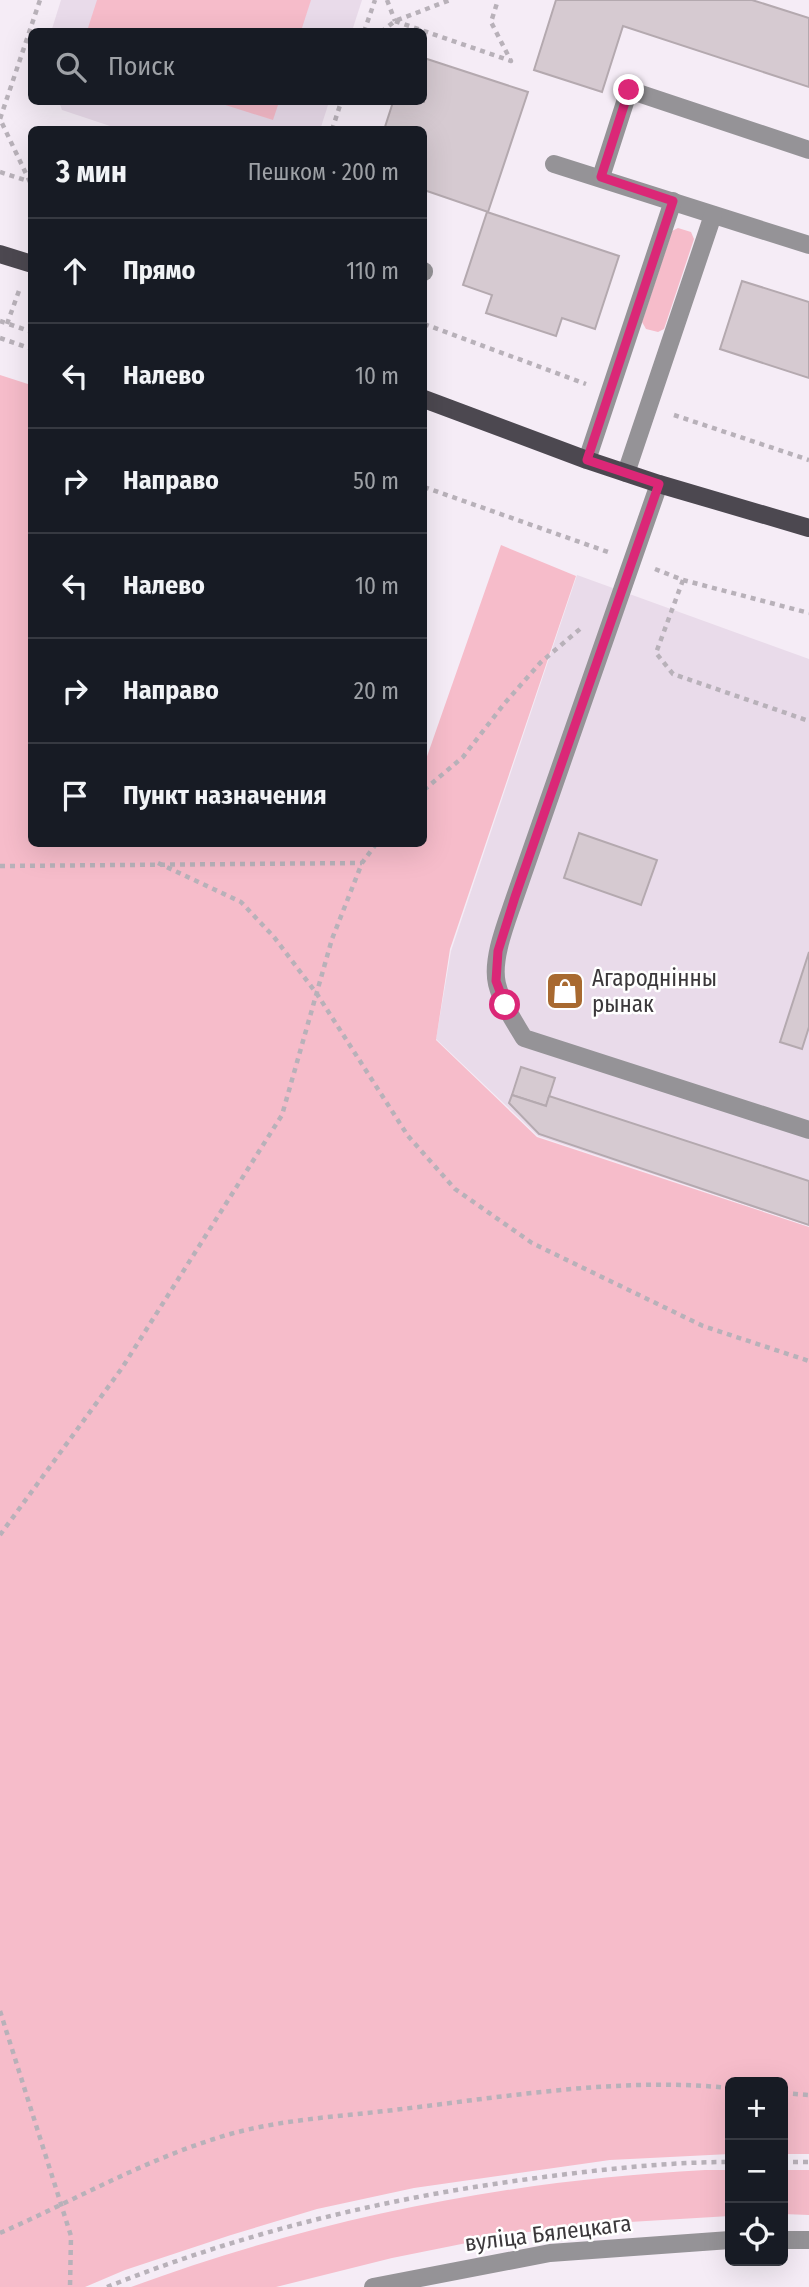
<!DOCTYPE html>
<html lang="ru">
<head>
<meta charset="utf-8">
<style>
  :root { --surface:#171b24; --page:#20242c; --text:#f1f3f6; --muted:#9ea1a6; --line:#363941 }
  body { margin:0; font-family:"Fira Sans Condensed",sans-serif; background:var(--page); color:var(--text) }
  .controls { position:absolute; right:21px; bottom:21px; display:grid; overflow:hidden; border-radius:10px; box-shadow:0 7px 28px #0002 }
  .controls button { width:63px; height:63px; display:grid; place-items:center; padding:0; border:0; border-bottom:2px solid var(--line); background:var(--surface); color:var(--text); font:35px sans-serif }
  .stop { position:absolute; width:21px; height:21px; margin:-16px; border:5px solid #db2777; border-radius:50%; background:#fff }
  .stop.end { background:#db2777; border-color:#fff; box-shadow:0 2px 7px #0008 }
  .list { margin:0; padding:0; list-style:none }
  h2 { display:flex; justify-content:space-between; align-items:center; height:91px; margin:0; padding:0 28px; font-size:30px }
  h2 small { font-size:23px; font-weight:400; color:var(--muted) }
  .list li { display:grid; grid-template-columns:46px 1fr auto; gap:21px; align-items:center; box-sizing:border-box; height:105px; padding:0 28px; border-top:2px solid var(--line) }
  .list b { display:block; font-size:26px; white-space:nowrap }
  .list em { font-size:23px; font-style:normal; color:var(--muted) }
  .icon { flex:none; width:38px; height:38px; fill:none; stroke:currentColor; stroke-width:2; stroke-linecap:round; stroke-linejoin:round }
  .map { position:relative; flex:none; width:809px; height:2287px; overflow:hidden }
  .search { position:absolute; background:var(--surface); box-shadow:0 7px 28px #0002; left:28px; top:28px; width:399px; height:77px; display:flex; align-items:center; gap:18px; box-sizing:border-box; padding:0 24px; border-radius:10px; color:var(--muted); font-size:26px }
  .panel { position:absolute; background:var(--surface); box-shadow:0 7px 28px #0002; left:28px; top:126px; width:399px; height:721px; border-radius:10px }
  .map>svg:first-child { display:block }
  .built { fill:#e9dbea }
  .green { fill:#f6bcca }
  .building { fill:#d6cad1; stroke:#b4a9af; stroke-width:2 }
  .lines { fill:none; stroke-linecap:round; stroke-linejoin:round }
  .path { stroke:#b8b1b9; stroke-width:4.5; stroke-dasharray:5 5; stroke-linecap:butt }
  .minor { stroke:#959397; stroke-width:18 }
  .major { stroke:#4c4850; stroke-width:18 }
  .route { stroke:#db2777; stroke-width:9 }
  .labels { text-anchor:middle; stroke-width:5; stroke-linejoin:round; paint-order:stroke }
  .poi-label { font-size:23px; fill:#3b383b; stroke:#fff; text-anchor:start }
  .street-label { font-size:23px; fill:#3b383b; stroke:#fff }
</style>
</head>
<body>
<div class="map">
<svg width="809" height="2287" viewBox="0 0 809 2287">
  <rect width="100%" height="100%" fill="#f5ecf6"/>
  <!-- built -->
  <g class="built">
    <path d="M61 0H362L352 31 51 32Z"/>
    <path d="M59 102H329L320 130 119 129 62 110Z"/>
    <path d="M577 575 809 659V1226L538 1136 436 1039 451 951Z"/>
  </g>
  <!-- green -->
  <g class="green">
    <path d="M97 0H311L301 31H87Z"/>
    <path d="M216 102H279L273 120Z"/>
    <path d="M678 228 691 232 694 239 664 329 658 332 646 329 642 322 672 231Z"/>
    <path d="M0 375 31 385 32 844H424V765L501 545 576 576 450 949 436 1040 537 1137 809 1227V2154H783V2082H730V2154L610 2160 414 2188 317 2209 231 2235 125 2270 85 2287H0Z"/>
    <path d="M705 2170H730V2216L596 2224 511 2234 392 2258 276 2287H131C315 2219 508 2180 705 2170Z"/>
    <path d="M783 2170H809V2215L783 2214Z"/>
  </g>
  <!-- building -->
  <g class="building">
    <path d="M556 0H752L809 18V87L623 26 602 92 534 70Z"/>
    <path d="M424 58 528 92 488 212 424 190V130H384L393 102H424Z"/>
    <path d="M487 212 619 256 595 329 562 318 556 336 486 313 492 295 463 285Z"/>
    <path d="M742 281 809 302V378L720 349Z"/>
    <path d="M579 833 657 860 641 905 564 878Z"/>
    <path d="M809 952V1027L802 1049 780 1042Z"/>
    <path d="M521 1067 555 1078 546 1106 512 1095Z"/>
    <path d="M512 1095 546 1106 549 1096 809 1181V1225L539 1134 509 1103Z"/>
  </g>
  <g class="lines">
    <!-- path -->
    <g class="path">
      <path d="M387 0 395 21"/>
      <path d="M395 21 511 61 491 22 498 0"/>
      <path d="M364 32 375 0"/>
      <path d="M381 32 395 21 450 0"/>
      <path d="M332 130 341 102"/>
      <path d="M0 172 31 182"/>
      <path d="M30 182 0 119 40 0"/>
      <path d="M0 321 32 332"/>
      <path d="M7 324 20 288"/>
      <path d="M424 324 586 384"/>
      <path d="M0 338 32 349"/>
      <path d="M674 415 809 460"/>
      <path d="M424 487 608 552"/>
      <path d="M655 569 683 580 809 613"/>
      <path d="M683 580 656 653 673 674 809 721"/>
      <path d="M424 790 463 757 504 704 541 662 580 629"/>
      <path d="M158 863 241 902 274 937 317 994 408 1136 455 1189 532 1243 606 1279 703 1326 809 1361"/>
      <path d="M0 866 362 863"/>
      <path d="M0 1535 122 1368 282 1115 332 939 362 863 376 844"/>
      <path d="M0 2011 71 2236 70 2287"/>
      <path d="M783 2093 808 2095 809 2097"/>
      <path d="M783 2162H809"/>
      <path d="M0 2233C71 2202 139 2163 214 2139 274 2119 339 2117 402 2109 511 2096 621 2077 730 2088"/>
      <path d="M107 2287C247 2231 394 2196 544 2177 606 2169 668 2162 730 2162"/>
    </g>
    <!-- minor -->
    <g class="minor">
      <path d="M554 164 809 245"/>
      <path d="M601 177 629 90 809 150"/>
      <path d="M424 272V271"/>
      <path d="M587 460 673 201"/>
      <path d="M626 473 713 215"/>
      <path d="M659 484 515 897C507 921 491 959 497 984 502 1004 514 1021 524 1038L809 1130"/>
      <path d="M783 2240H809"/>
      <path d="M373 2287 550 2253 730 2240"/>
    </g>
    <!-- major -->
    <g class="major">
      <path d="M0 254 32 264"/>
      <path d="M424 399 587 460 659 484 809 528"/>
    </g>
  </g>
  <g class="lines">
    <!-- route -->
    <path class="route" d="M505 1005 496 981 498 951 515 897 659 484 587 460 673 201 601 177 629 90"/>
  </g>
  <!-- icons -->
  <defs>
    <symbol id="shop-square" viewBox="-11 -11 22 22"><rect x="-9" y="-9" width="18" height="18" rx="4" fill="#a86930" stroke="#fff"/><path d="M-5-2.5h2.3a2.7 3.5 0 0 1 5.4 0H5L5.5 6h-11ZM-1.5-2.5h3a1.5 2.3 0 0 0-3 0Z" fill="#fff"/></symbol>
  </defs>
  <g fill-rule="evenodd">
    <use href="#shop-square" x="543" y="969" width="44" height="44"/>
  </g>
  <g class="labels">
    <!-- poi labels -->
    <g class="poi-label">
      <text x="592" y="986">Агароднінны<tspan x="592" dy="26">рынак</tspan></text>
    </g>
    <!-- street labels -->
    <g class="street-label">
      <text transform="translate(548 2233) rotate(-7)" y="8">вуліца Бялецкага</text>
    </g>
  </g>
</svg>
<div class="controls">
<button>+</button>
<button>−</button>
<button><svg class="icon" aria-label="locate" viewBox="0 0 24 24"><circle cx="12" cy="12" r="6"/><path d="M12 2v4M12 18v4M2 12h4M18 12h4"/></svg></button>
</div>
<div class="stop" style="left:505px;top:1005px"></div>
<div class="stop end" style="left:629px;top:90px"></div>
<div class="search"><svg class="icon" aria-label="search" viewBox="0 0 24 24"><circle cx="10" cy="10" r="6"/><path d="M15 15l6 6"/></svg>Поиск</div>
<section class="panel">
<h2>3 мин<small>Пешком · 200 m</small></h2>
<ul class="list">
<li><svg class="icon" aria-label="ahead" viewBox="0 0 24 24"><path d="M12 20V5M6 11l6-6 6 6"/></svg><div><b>Прямо</b></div><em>110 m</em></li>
<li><svg class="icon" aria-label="left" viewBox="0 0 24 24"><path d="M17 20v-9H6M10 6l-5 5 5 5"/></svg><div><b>Налево</b></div><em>10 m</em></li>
<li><svg class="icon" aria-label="right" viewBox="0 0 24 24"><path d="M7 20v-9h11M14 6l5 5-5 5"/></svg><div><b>Направо</b></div><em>50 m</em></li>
<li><svg class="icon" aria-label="left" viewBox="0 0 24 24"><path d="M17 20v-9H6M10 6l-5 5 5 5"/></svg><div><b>Налево</b></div><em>10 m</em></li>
<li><svg class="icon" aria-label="right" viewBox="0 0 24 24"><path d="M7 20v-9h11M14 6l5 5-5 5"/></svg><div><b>Направо</b></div><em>20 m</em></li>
<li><svg class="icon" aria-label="arrive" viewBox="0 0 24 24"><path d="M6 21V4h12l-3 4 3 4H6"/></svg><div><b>Пункт назначения</b></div></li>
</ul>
</section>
</div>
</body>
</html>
